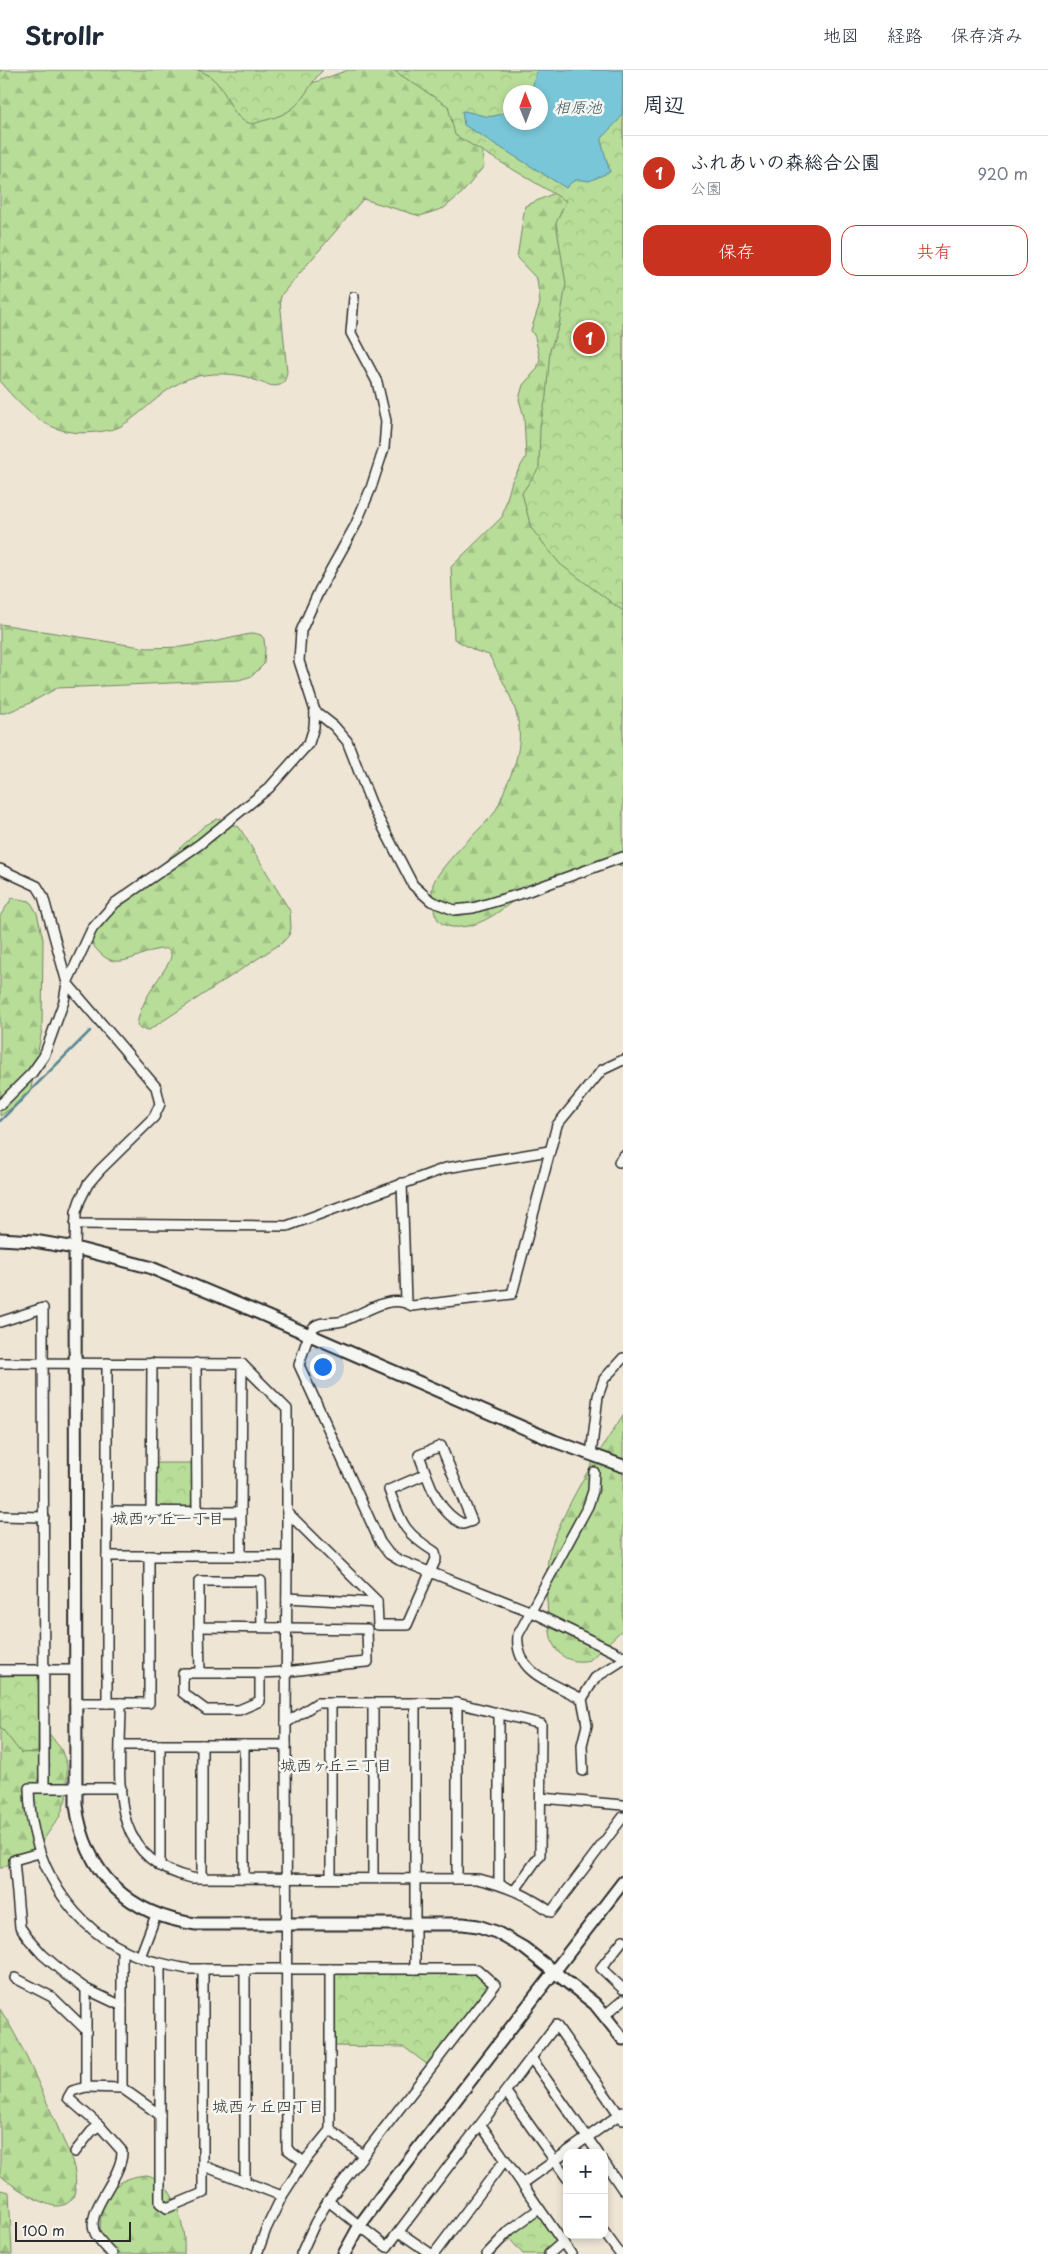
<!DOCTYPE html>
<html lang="ja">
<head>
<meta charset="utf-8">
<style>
  :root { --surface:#fff; --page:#f2f2f3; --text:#1f2937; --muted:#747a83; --line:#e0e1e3; --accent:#c8321e }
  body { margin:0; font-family:"Playpen Sans","Klee One",sans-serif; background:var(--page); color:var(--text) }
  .controls { position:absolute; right:15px; bottom:15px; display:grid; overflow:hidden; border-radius:10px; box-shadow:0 2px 8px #0003 }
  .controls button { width:45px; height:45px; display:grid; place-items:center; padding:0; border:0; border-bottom:1px solid var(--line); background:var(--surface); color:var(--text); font:25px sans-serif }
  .compass { position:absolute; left:503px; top:15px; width:45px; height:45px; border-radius:50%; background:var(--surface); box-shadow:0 2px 8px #0003; rotate:359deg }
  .scale { position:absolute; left:15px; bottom:12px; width:116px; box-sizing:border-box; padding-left:5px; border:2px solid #2b2b2b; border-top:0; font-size:14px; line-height:18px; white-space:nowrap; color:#2b2b2b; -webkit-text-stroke:4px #f6f6f2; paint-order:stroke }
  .you { position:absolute; left:322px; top:1296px; width:18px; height:18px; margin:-12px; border:4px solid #fff; border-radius:50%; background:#1a73e8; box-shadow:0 0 0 8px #1a73e833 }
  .badge { display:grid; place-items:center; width:32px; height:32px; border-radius:50%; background:var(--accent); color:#fff; font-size:16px; font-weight:700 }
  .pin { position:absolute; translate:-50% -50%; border:2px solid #fff; box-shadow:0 1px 5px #0006 }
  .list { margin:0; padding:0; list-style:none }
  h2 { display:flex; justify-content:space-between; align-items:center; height:65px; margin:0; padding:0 20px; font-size:21px }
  h2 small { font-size:16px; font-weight:400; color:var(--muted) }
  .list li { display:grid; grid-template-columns:32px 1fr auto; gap:15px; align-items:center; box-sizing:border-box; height:75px; padding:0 20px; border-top:1px solid var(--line) }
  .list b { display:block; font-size:19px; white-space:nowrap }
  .list p { margin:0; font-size:16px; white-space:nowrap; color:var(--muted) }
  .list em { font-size:16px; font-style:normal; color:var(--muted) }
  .actions { display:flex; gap:10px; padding:15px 20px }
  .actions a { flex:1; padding:11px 0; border:1px solid var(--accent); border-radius:15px; text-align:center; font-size:18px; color:var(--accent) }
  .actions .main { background:var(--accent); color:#fff }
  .map { position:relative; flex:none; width:623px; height:2184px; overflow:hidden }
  header { display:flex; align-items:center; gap:30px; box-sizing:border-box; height:70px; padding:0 25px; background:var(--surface); border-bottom:1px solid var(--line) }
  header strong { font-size:24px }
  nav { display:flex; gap:28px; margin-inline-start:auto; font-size:18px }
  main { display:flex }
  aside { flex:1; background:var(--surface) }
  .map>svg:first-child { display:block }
  .forest { fill:url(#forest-firs); stroke:#728462 }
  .park { fill:url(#park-crowns); stroke:#728462; fill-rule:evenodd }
  .water { fill:#79c6d8; stroke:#5a8893 }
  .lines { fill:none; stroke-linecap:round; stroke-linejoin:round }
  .stream { stroke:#5a8893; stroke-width:2.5 }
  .minor-casing { stroke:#2b2b2b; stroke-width:12 }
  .tertiary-casing { stroke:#2b2b2b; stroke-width:15 }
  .minor { stroke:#f6f6f2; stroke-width:9 }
  .tertiary { stroke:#f6f6f2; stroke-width:11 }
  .labels { text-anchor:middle; stroke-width:5; stroke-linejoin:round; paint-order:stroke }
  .water-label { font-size:16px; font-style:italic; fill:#425a5f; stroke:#f6f6f2 }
  .neighbourhood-label { font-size:16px; fill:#2b2b2b; stroke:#f6f6f2 }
</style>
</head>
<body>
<header>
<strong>Strollr</strong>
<nav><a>地図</a><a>経路</a><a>保存済み</a></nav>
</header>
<main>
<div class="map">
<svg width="623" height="2184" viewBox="0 0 623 2184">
  <defs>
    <pattern id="forest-firs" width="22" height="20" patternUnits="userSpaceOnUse" patternTransform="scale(1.25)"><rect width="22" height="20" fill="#b8dd98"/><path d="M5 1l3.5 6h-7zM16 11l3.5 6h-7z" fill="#9ebe83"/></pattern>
    <pattern id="park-crowns" width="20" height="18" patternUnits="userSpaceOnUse" patternTransform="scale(1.25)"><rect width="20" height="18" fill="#b8dd98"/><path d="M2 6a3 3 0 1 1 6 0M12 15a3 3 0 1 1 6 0" fill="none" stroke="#9ebe83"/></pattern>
  </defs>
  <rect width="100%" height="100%" fill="#eee5d5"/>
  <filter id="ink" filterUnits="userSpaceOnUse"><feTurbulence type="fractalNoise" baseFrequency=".02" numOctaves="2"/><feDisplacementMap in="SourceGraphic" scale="10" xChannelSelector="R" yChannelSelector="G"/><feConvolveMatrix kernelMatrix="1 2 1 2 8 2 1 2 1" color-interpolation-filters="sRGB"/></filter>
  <g filter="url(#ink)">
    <!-- forest -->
    <g class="forest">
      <path d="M0 0H203L238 29 254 34 348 0H537L510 22 479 64 484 96 463 122 444 138 420 146 363 129 282 224 280 230 287 302C286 307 285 313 280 315 270 319 253 308 243 306 227 303 210 303 194 307 165 315 147 341 121 356 114 360 104 361 96 362 51 368 27 343 0 312Z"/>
      <path d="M623 38V795C599 798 572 802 549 810 514 822 492 860 452 857 438 855 435 847 433 834 431 823 431 814 438 805 453 783 473 766 491 747 498 739 502 726 506 716 533 659 515 635 489 585L476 581 454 569 451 497 502 447 512 411 526 387 524 347 519 329 523 315 537 299 540 289 535 267 531 260 540 233 537 209 517 188 525 136 566 118Z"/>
      <path d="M0 554 147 578 181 577 218 571 254 563 261 565 264 569 265 578 264 594 252 606 239 610 57 618 28 634 6 643H0Z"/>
      <path d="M217 749 239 757 244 765 290 841 291 858 289 865 283 872 149 960 140 959 137 955C140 933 156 913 168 894 171 888 173 884 168 879 145 876 121 904 101 884 92 876 91 871 90 860L204 756Z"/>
      <path d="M12 828 30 831 37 843 43 869 42 960 31 1018 22 1031 0 1046V846Z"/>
      <path d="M623 1345V1559L590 1590C568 1595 553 1584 550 1562 547 1539 545 1513 548 1490 550 1476 557 1462 562 1450 579 1413 601 1379 623 1345Z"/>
      <path d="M0 1641 26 1646 44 1657 61 1679 67 1695V1714L66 1729 60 1746 39 1776 2 1798H0Z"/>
      <path d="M0 1939C24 1976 41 2020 59 2060 64 2073 73 2088 75 2103 77 2118 76 2136 56 2136 41 2135 11 2115 0 2105Z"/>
      <path d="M147 2105C176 2111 186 2159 184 2184H103C96 2147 100 2108 147 2105Z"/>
      <path d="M0 2120 9 2122 12 2184H0Z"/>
    </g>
    <!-- park -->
    <g class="park">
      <path d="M198 0H323C310 12 303 34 287 42 277 48 264 50 253 54 233 51 231 31 220 17 214 8 207 4 198 0Z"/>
      <path d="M393 0H623V541L560 494 531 458 522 423 539 398 540 356 546 327 550 280 559 256 566 214 556 153 566 131 455 65 448 36ZM510 22H540V52H510Z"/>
      <path d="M155 1393H192L193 1435 190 1437 155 1436Z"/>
      <path d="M37 1605 39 1606 38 1682 21 1683 0 1656V1606Z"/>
      <path d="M474 1902 488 1913 489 1916 428 1995 404 1977 333 1976V1904L335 1903Z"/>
      <path d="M536 2146H541L557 2170 556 2173 543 2184H523L507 2166Z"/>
    </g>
    <!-- water -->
    <path class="water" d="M537 0H623L622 45C617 55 606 60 601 71L610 102 589 111C577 109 575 108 566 118L464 55 462 41C482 43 488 53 510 39V52H540V22H531Z"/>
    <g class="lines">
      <!-- stream -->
      <path class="stream" d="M0 1051 90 961"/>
      <defs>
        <g id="minor">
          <path d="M315 641 334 656 347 671 373 738 413 815 431 831 454 840 473 838 520 824 623 787"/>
          <path d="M0 799 37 816 43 826 67 913 156 1017 160 1034 154 1047 100 1100 88 1114 80 1130 76 1142 75 1178"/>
          <path d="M623 990 602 1000 557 1055 512 1224 412 1236C390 1222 364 1244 343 1251 333 1254 320 1250 313 1258 306 1268 303 1284 299 1295L380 1472 389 1484 399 1490 532 1542 623 1586"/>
          <path d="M0 1035 32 1003 44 986 64 931 67 913 92 859 115 833 200 774 269 718 309 673 314 657 315 641 299 591 301 561 319 521 355 456 371 418 384 378 386 351 377 312 351 263 354 227"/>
          <path d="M619 1092 623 1086"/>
          <path d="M402 1113 406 1232"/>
          <path d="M75 1154 287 1156 446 1098 549 1081"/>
          <path d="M0 1252 43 1238 44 1718"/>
          <path d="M0 1293 242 1294 287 1339V1486H107"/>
          <path d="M196 1293 197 1441"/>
          <path d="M441 1376 472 1451 463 1454C436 1441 429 1411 419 1385Z"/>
          <path d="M591 1385 598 1326 604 1309 623 1288"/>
          <path d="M107 1441 241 1442V1486"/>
          <path d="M151 1441 152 1293"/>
          <path d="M241 1442 242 1294"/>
          <path d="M287 1442 377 1531 378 1555H407L436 1489 435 1482C403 1462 402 1454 389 1420L426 1404"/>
          <path d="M0 1446 44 1447"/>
          <path d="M287 1528 377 1533"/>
          <path d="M199 1557 200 1603H183V1623L206 1640H239L260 1631V1603H200"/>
          <path d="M0 1600H75"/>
          <path d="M260 1603C297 1603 331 1594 368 1592L367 1559 199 1557V1511H261L262 1557"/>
          <path d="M582 1629C554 1613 514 1604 518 1565L588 1436 593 1421 594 1402"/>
          <path d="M75 1633H149V1486"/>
          <path d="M107 1633V1293"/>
          <path d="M121 1633C121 1704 103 1788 192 1808L477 1809C506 1815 528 1825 551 1842L623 1747"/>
          <path d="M331 1633V1808"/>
          <path d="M373 1633V1808"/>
          <path d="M457 1633V1808"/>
          <path d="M286 1653 287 1486"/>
          <path d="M121 1675H286"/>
          <path d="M202 1675V1808"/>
          <path d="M583 1701 582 1675 587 1655 582 1629 595 1608 623 1590"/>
          <path d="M121 1718H29C30 1791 69 1860 140 1887 156 1893 172 1896 188 1899H477L495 1915 328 2131 315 2153 301 2184"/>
          <path d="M541 1728 623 1735"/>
          <path d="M39 1783 14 1790 20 1857 27 1867 42 1884 65 1904 86 1919 122 1936"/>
          <path d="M160 1796V1675"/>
          <path d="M244 1808V1675"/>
          <path d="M499 1814V1644"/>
          <path d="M623 1870 601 1898 623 1919"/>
          <path d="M140 1887 156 1845"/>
          <path d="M160 1894V2133L167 2138 203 2123V1899"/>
          <path d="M245 1899V2111"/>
          <path d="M415 1899V1633"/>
          <path d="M15 1908 52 1927 86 1960"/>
          <path d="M86 1919V2017L122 2018 160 2045"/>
          <path d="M605 1945 623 1930"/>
          <path d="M532 1989 598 2083"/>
          <path d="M122 2018V1879"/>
          <path d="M506 2022 567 2108"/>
          <path d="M99 2055 122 2081C123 2108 84 2140 95 2163 99 2171 107 2178 112 2184"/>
          <path d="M481 2055 571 2184"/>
          <path d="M330 2060 363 2085"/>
          <path d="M75 2082 91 2062 99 2055 68 2028 72 2021 86 2017"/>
          <path d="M304 2092 287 2079 286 1653 317 1633H457L541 1654 540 1785 515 1820"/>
          <path d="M604 2092 623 2120"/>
          <path d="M204 2096 282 2126"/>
          <path d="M522 2114 623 2042"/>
          <path d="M328 2131 387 2177 556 1955 623 2050"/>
          <path d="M399 2162 431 2184"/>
          <path d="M604 2162 620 2184"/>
          <path d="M257 2184 266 2159 282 2126 304 2092 330 2060V1899"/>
          <path d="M434 2184 505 2090"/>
          <path d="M487 2184 510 2160 539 2139"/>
          <path d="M549 2184 563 2172"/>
        </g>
        <g id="tertiary">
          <path d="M0 1169 34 1171 75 1178 149 1197 252 1240 554 1371 623 1396"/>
          <path d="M75 1178 76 1735C85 1803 128 1845 196 1854H463L478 1856 496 1862 524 1878 595 1934 623 1969"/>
          <path d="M344 2184 360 2155 380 2128 623 1812"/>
        </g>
      </defs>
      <!-- minor casing -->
      <use href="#minor" class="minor-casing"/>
      <!-- tertiary casing -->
      <use href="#tertiary" class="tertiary-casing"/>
      <!-- minor -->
      <use href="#minor" class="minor"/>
      <!-- tertiary -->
      <use href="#tertiary" class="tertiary"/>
    </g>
  </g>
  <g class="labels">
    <!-- water labels -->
    <g class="water-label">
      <text x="578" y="43">相原池</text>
    </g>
    <!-- neighbourhood labels -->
    <g class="neighbourhood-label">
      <text x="168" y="1454">城西ヶ丘一丁目</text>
      <text x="336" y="1701">城西ヶ丘三丁目</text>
      <text x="268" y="2042">城西ヶ丘四丁目</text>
    </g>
  </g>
</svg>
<div class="controls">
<button>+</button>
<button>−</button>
</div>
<svg class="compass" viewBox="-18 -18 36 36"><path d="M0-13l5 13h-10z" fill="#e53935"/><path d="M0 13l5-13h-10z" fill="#747a83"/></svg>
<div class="scale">100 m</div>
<div class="you"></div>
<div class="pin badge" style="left:589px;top:268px">1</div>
</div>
<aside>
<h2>周辺<small></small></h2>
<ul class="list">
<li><span class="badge">1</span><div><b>ふれあいの森総合公園</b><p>公園</p></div><em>920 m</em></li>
</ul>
<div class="actions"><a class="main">保存</a><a>共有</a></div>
</aside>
</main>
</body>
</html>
